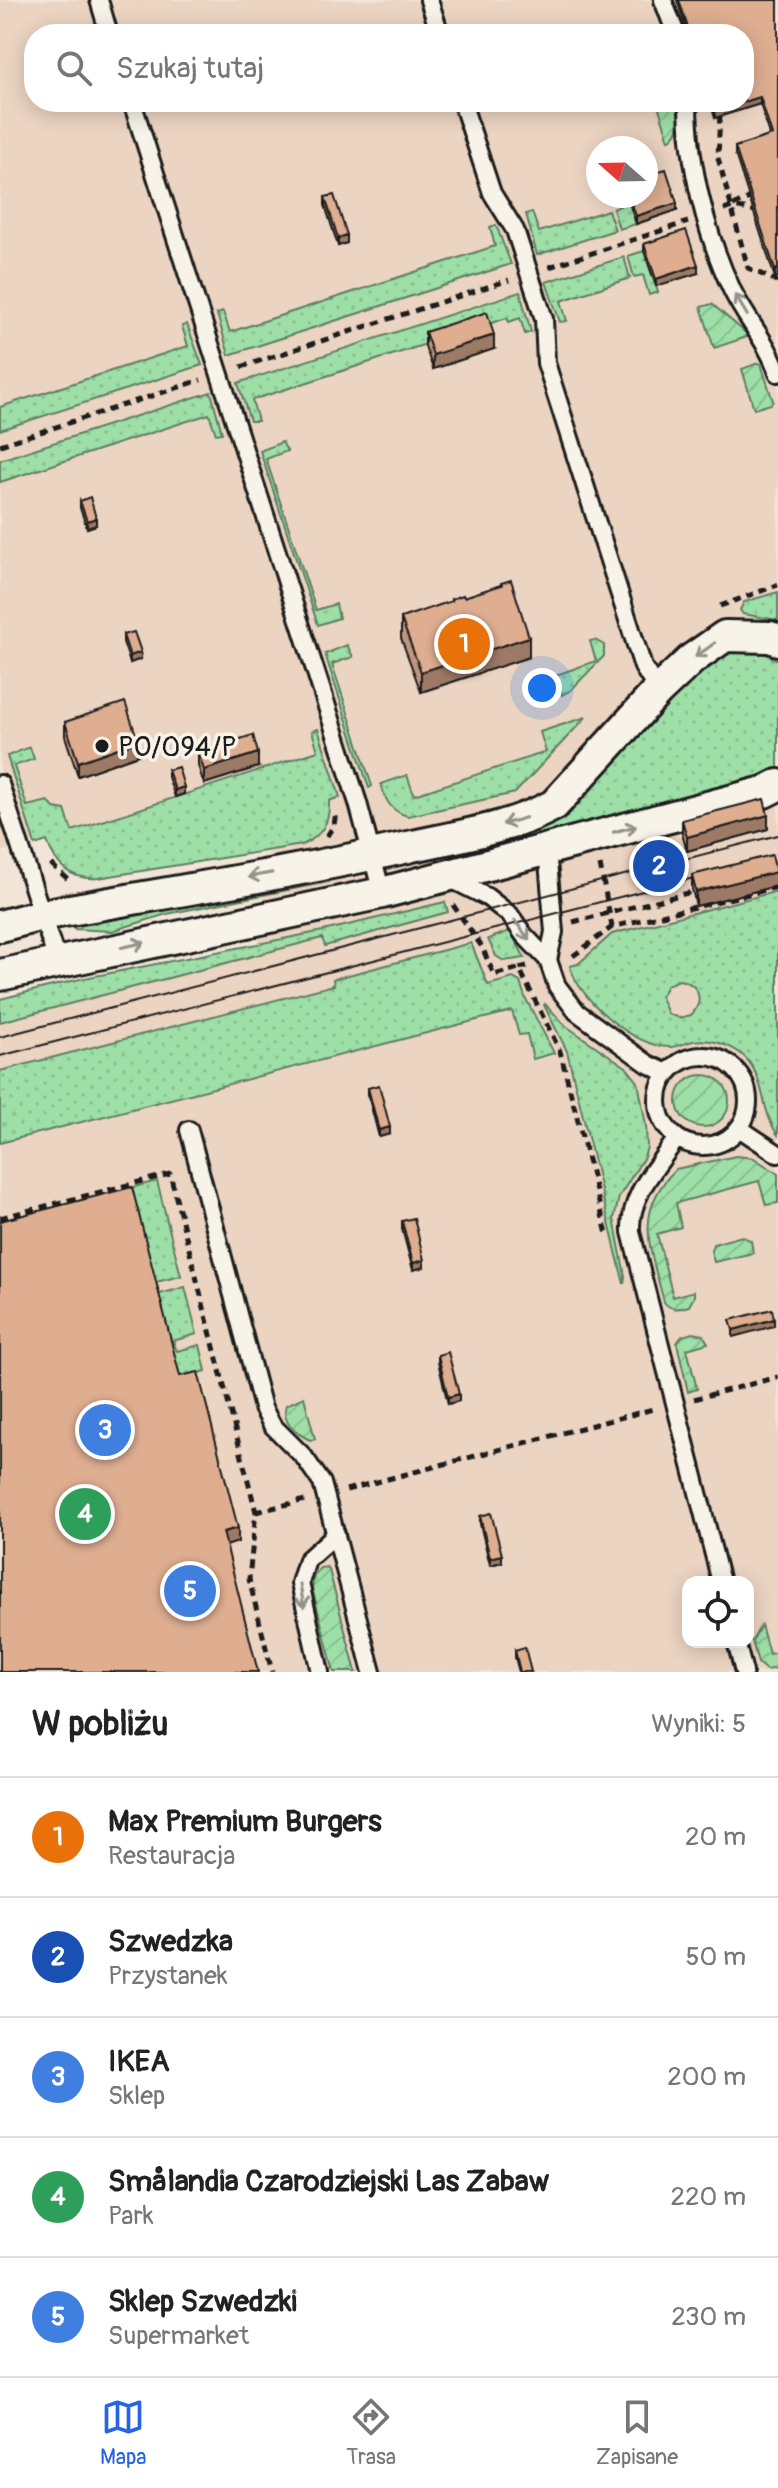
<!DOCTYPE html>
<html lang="pl">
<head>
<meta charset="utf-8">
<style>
  :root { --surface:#fff; --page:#f6f6f6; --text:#222; --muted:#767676; --line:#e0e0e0; --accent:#2563eb }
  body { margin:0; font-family:Pangolin,sans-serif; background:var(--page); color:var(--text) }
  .controls { position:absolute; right:24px; bottom:24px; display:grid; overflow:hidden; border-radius:16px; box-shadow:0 4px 20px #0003 }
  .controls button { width:72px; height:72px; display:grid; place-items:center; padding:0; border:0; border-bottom:2px solid var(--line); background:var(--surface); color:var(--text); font:40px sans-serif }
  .compass { position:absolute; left:586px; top:136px; width:72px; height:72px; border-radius:50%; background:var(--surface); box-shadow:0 4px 20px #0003; rotate:290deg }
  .you { position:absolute; left:542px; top:688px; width:28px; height:28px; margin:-20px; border:6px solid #fff; border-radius:50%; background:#1a73e8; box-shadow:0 0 0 12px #1a73e833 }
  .badge { display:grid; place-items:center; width:52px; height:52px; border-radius:50%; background:var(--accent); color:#fff; font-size:26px; font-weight:700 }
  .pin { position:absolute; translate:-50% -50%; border:4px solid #fff; box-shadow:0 2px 8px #0006 }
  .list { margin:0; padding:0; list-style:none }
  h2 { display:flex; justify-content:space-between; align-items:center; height:104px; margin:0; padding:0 32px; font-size:34px }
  h2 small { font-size:26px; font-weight:400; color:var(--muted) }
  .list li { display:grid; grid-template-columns:52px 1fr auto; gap:24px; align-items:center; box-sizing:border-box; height:120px; padding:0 32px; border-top:2px solid var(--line) }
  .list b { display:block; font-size:30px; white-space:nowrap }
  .list p { margin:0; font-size:26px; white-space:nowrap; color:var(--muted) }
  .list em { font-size:26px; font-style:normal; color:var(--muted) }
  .icon { flex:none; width:44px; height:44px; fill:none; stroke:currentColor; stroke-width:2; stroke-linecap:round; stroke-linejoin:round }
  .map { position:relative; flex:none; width:778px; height:1672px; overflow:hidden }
  .search { position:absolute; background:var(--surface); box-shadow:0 4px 20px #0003; left:24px; right:24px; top:24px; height:88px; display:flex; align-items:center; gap:20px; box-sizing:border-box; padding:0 28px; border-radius:32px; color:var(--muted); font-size:30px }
  .sheet { height:704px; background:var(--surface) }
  nav { display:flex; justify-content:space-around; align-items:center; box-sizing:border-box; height:112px; border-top:2px solid var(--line); background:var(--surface); font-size:22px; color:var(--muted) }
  nav a { display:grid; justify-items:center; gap:4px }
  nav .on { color:var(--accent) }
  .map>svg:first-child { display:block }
  .built { fill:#ecd4c2; fill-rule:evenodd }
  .grass { fill:url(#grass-dots); stroke:#5d7e62; stroke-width:2; fill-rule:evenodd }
  .garden { fill:url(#garden-furrows); stroke:#5d7e62; stroke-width:2 }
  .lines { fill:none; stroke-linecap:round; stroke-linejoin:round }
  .service-casing { stroke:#1c1c1c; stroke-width:22 }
  .minor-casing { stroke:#1c1c1c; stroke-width:36 }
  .path { stroke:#1c1c1c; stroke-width:5; stroke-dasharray:8 6; stroke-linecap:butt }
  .service { stroke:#f7f3e8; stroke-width:16 }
  .minor { stroke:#f7f3e8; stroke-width:30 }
  .tram { stroke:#1c1c1c; stroke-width:2 }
  .wall { fill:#c0967d; stroke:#1c1c1c; stroke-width:2 }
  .shaded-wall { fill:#9c7a66; stroke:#1c1c1c; stroke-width:2 }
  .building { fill:#dfae91; stroke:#1c1c1c; stroke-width:2 }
  .oneway { stroke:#94928c }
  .poi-dot { fill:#1c1c1c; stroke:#f7f3e8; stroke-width:3 }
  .labels { text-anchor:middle; stroke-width:7; stroke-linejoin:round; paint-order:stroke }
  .poi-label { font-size:28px; fill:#1c1c1c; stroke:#f7f3e8; text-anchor:start }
</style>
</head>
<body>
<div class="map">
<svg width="778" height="1672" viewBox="0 0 778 1672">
  <defs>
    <pattern id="grass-dots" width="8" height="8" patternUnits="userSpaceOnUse" patternTransform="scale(2)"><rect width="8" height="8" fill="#9edfa8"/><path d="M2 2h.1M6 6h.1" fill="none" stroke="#88bf90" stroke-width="1.8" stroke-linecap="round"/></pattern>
    <pattern id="garden-furrows" width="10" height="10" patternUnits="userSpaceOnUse" patternTransform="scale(2)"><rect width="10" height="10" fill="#9edfa8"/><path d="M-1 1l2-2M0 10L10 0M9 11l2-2" fill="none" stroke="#88bf90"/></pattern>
  </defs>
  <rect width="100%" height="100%" fill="#f2e5d7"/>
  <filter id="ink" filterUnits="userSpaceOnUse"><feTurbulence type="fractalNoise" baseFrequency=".0125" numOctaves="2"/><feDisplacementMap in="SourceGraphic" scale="16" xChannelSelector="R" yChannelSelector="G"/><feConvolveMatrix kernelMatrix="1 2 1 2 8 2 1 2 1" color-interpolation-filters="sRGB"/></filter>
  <g filter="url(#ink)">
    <!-- built -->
    <path class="built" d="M0 0H778V1672H0V1099L251 1007 0 1071V1022L257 955 270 844 248 779 0 852ZM34 34H744V102H34ZM598 148H646V196H598ZM688 1582H748V1642H688Z"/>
    <!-- grass -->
    <g class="grass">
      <path d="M617 196H627L636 224 619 229 613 209 620 206Z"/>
      <path d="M608 210 615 230 537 255 526 214 532 212 539 232Z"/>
      <path d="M496 225 511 264 229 355 217 314 223 312 230 332 495 246 490 227Z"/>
      <path d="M644 251 658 292 649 295 643 275 634 277 628 256Z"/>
      <path d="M624 257 630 278 561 301 567 321 560 322 546 282Z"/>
      <path d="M520 292 531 332 525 334 520 318 509 322 507 318 252 400 258 421H250L238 383Z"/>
      <path d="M187 324 202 365 0 430V407L188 346 182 326Z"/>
      <path d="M211 392 222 433 216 434 209 414 0 482V460Z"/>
      <path d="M282 442 287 451 266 459 316 610 336 604 339 618 318 625 260 451Z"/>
      <path d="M778 592V620L743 614 740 610 744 602Z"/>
      <path d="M595 640 604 645V656L571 690 562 695 556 675 596 661 590 641Z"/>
      <path d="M347 645 353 657 332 664 372 786 369 788 325 654Z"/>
      <path d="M742 649 764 653 778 660V769L767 775 452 858 450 851 571 807 686 683 721 655Z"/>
      <path d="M586 717 515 793 408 816C391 812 385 800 381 784L407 775 414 795 546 752 540 732Z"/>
      <path d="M318 729 340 797 329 801C330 822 322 836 302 845L98 878C70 880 56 866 47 841L35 845 7 756 30 747 34 759 14 766 27 806 48 801 54 808 65 810 72 831 318 751 312 731Z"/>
      <path d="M330 879 328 882 167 914 112 931 74 929 70 925 71 923Z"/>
      <path d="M778 891V1135C759 1109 767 1074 740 1053 727 1044 709 1038 693 1041 685 1043 678 1047 670 1047 635 1048 578 999 570 966L578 964 612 934ZM679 980C699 983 705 1001 691 1015L679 1018 668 1014 661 997 667 985Z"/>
      <path d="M445 902 448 912 325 946 322 938 0 1022V999L80 979 323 931Z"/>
      <path d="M510 931 525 958 504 961 496 956 488 939Z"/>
      <path d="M471 943 488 985 513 978 520 982 525 997 554 1053 533 1059 527 1034 519 1035 512 1011 0 1143V1071L334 985 333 979Z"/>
      <path d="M545 1004 566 1026 626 1067 638 1082 646 1125 647 1147 644 1157 619 1197 614 1219 625 1276 624 1284 567 1051 544 1005Z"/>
      <path d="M157 1181 181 1276 156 1282 160 1294 185 1287 197 1334 173 1341 177 1351 200 1345 206 1371 183 1377 186 1389 26 1215Z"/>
    </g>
    <!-- garden -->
    <g class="garden">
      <path d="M657 102H675C680 116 683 130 669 140Z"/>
      <path d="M712 304 747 334V337L714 348 701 307Z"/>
      <path d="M758 363 761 364 773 401 771 404 754 409 742 369Z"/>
      <circle cx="703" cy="1101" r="26"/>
      <path d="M736 1156 754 1158 778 1174V1203L766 1205 759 1181 676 1203 681 1227 657 1234 673 1297 694 1291V1297L689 1306C679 1309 671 1311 664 1302 651 1251 632 1212 676 1169Z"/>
      <path d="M742 1236 751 1241 753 1253 714 1262 711 1251 713 1244Z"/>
      <path d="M693 1333 703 1335 708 1343 687 1349 697 1389 688 1392 677 1343 682 1336Z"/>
      <path d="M304 1397 315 1439 310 1440C297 1434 280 1421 286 1405Z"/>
      <path d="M327 1567 329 1570 356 1672H334L312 1588 314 1576 320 1568Z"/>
      <path d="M761 1625 769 1654 778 1652V1668L766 1670 758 1663 752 1641Z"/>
    </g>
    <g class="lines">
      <defs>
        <g id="service">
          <path d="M99 0 109 34"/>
          <path d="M429 0 440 34"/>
          <path d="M663 0 676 34"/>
          <path d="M132 102 358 803 382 893"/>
          <path d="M462 102 492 193 515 230 544 319 546 363 643 667 658 691"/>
          <path d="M688 102C688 163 707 238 733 292 747 320 768 343 778 373"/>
          <path d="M0 784 57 961"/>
          <path d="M447 877 487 897 510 915 524 935 548 960 557 986 577 1012 648 1064 667 1073"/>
          <path d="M548 960 554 932 548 861 549 849"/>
          <circle cx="703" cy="1101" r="45"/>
          <path d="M739 1128 778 1154"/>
          <path d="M189 1130 263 1408 272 1425 304 1457 322 1483 372 1672"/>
          <path d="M677 1138C657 1167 629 1195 631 1232L721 1582"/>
          <path d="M736 1642 744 1672"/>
          <path d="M320 1672 300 1583 307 1560 336 1534"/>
        </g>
        <g id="minor">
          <path d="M0 926 42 915C164 893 287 874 408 847 457 836 510 829 554 805L658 691 692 659 725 636 770 637 778 640"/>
          <path d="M0 975 382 893 764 792 778 785"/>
        </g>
      </defs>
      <!-- service casing -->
      <use href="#service" class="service-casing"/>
      <!-- minor casing -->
      <use href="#minor" class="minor-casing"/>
      <!-- path -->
      <g class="path">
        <path d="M717 102 720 112 718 158 748 268 778 282"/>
        <path d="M733 206 753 196"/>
        <path d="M724 210 732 207 757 211"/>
        <path d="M549 267 688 222"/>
        <path d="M241 367 509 280"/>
        <path d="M0 445 201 380"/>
        <path d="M720 606 778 585"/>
        <path d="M327 836 334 825 336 812"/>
        <path d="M51 864 70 881"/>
        <path d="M600 865 612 927"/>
        <path d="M453 905 482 947 494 975 519 968"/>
        <path d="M573 922 700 890"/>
        <path d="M573 956 612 927 778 887"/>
        <path d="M527 966 519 968 560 1051 607 1234"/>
        <path d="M0 1218 170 1174 256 1512 249 1579 272 1672"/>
        <path d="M694 1399 778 1377"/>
        <path d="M346 1490 657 1408"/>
        <path d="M256 1512 305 1500"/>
      </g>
      <!-- service -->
      <use href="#service" class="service"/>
      <!-- minor -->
      <use href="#minor" class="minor"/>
      <!-- tram -->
      <g class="tram">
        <path d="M0 1037 778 835"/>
        <path d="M0 1056 713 873"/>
      </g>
    </g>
    <!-- wall -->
    <g class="wall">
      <path d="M677 0H778L775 278 735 154V147L770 136 760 104 715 118 710 102H744V34H688Z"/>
      <path d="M627 196H646L677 210 636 224Z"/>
      <path d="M325 197 347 243 338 246 325 205Z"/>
      <path d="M644 244 698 273 656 286 644 251Z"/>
      <path d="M425 332 494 349 433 369 425 346Z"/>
      <path d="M80 501 96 525 87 528 80 508Z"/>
      <path d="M501 583 529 657 421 692 401 638V618L501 585Z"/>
      <path d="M123 635 141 659 130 663 123 642Z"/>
      <path d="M65 722 138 755 78 776 65 736Z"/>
      <path d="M198 752 258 767 204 784 198 766Z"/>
      <path d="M168 770 184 794 175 797 168 777Z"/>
      <path d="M682 820 768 829 687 851 682 834Z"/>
      <path d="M692 875 776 886 696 906 692 889Z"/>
      <path d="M368 1088 390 1134 379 1137 368 1095Z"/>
      <path d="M402 1221 424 1267 413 1270 402 1229Z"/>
      <path d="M438 1355 459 1401 448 1404 438 1362Z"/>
      <path d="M480 1516 502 1562 490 1565 480 1524Z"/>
      <path d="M515 1650 531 1672H519L515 1657Z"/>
    </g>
    <!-- shaded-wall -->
    <g class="shaded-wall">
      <path d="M760 97V104L715 118V111Z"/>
      <path d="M294 102H302V104L294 106Z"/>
      <path d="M677 203V210L636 224V216Z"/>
      <path d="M347 235V243L338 246V238Z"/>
      <path d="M698 265V273L656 286V279Z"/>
      <path d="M778 269V277L775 278V270Z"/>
      <path d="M494 335V349L433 369V355Z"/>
      <path d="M96 518V525L87 528V521Z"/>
      <path d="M529 637V657L421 692V672Z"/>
      <path d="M141 652V659L130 663V656Z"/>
      <path d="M138 741V755L78 776V762Z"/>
      <path d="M258 753V767L204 784V770Z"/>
      <path d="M184 787V794L175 797V790Z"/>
      <path d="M768 815V829L687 851V837Z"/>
      <path d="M776 872V886L696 906V892Z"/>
      <path d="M390 1127V1134L379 1137V1130Z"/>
      <path d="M424 1260V1267L413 1270V1263Z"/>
      <path d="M774 1319V1326L733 1337V1330Z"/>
      <path d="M459 1394V1401L448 1404V1397Z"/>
      <path d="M238 1528V1542L223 1547V1532Z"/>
      <path d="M502 1555V1562L490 1565V1558Z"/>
    </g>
    <!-- building -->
    <g class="building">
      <path d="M679 0H778V269L775 270 735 147 772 135 760 97 744 102V34H690Z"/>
      <path d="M712 102H744L715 111Z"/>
      <path d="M666 169 677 203 636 216 629 196H646V175Z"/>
      <path d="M334 195 347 235 338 238 325 197Z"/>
      <path d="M686 230 698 265 656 279 644 244Z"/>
      <path d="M487 312 494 335 433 355 425 332Z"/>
      <path d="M90 497 96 518 87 521 80 501Z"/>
      <path d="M511 580 529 637 421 672 401 618 452 601 451 599 463 595 464 597 502 585 501 583Z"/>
      <path d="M134 632 141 652 130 656 123 635Z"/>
      <path d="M125 702 138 741 78 762 65 722Z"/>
      <path d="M253 735 258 753 204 770 198 752Z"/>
      <path d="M178 767 184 787 175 790 168 770Z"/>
      <path d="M764 799 768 815 687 837 682 820Z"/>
      <path d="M772 855 776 872 696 892 692 875Z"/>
      <path d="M379 1085 390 1127 379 1130 368 1088Z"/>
      <path d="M132 1187 180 1376 198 1372 238 1528 223 1532 258 1672H0V1221Z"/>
      <path d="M414 1218 424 1260 413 1263 402 1221Z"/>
      <path d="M772 1309 774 1319 733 1330 730 1320Z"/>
      <path d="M448 1352 459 1394 448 1397 438 1355Z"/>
      <path d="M491 1513 502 1555 490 1558 480 1516Z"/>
      <path d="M525 1647 531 1672H520L515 1650Z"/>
    </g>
    <!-- one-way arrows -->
    <defs><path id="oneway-shaft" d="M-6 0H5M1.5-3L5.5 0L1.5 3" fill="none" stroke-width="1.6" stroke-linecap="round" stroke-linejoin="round" transform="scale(2)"/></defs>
    <g class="oneway">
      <use href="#oneway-shaft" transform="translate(741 305) rotate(-121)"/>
      <use href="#oneway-shaft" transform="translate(705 650) rotate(144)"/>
      <use href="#oneway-shaft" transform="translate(514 821) rotate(164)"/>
      <use href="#oneway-shaft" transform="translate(625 829) rotate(-15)"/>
      <use href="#oneway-shaft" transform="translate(260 875) rotate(170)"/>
      <use href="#oneway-shaft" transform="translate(522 930) rotate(53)"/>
      <use href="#oneway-shaft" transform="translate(133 945) rotate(-12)"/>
      <use href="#oneway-shaft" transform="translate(302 1596) rotate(80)"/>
    </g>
  </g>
  <!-- markers -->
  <circle class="poi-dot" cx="102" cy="746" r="8"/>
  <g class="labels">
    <!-- poi labels -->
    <g class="poi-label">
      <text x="118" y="756">PO/094/P</text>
    </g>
  </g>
</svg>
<div class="controls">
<button><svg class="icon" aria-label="locate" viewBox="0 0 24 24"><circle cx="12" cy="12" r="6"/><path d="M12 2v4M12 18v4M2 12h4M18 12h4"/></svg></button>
</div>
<svg class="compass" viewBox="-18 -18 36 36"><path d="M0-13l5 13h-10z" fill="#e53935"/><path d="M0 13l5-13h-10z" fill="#767676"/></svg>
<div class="you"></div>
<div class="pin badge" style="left:464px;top:644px;background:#e8710a">1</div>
<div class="pin badge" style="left:659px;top:866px;background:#1a4fb4">2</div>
<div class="pin badge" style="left:105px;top:1430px;background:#3f7fe0">3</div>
<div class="pin badge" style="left:85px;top:1514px;background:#2e9e5b">4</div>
<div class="pin badge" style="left:190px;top:1591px;background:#3f7fe0">5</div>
<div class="search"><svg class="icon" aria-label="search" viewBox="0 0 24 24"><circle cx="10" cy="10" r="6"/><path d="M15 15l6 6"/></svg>Szukaj tutaj</div>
</div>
<section class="sheet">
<h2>W pobliżu<small>Wyniki: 5</small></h2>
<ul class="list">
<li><span class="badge" style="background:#e8710a">1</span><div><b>Max Premium Burgers</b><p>Restauracja</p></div><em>20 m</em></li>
<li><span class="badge" style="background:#1a4fb4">2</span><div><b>Szwedzka</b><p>Przystanek</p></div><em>50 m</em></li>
<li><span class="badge" style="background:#3f7fe0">3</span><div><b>IKEA</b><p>Sklep</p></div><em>200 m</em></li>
<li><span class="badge" style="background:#2e9e5b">4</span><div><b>Smålandia Czarodziejski Las Zabaw</b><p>Park</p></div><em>220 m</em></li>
<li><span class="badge" style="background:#3f7fe0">5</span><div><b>Sklep Szwedzki</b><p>Supermarket</p></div><em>230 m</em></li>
</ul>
</section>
<nav>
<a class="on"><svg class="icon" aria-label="map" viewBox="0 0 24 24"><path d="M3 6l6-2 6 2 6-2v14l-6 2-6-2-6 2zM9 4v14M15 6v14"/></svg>Mapa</a>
<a><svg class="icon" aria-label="directions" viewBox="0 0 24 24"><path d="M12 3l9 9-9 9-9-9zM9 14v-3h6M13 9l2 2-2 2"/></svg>Trasa</a>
<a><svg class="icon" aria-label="saved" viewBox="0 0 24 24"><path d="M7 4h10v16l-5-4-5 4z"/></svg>Zapisane</a>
</nav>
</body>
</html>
